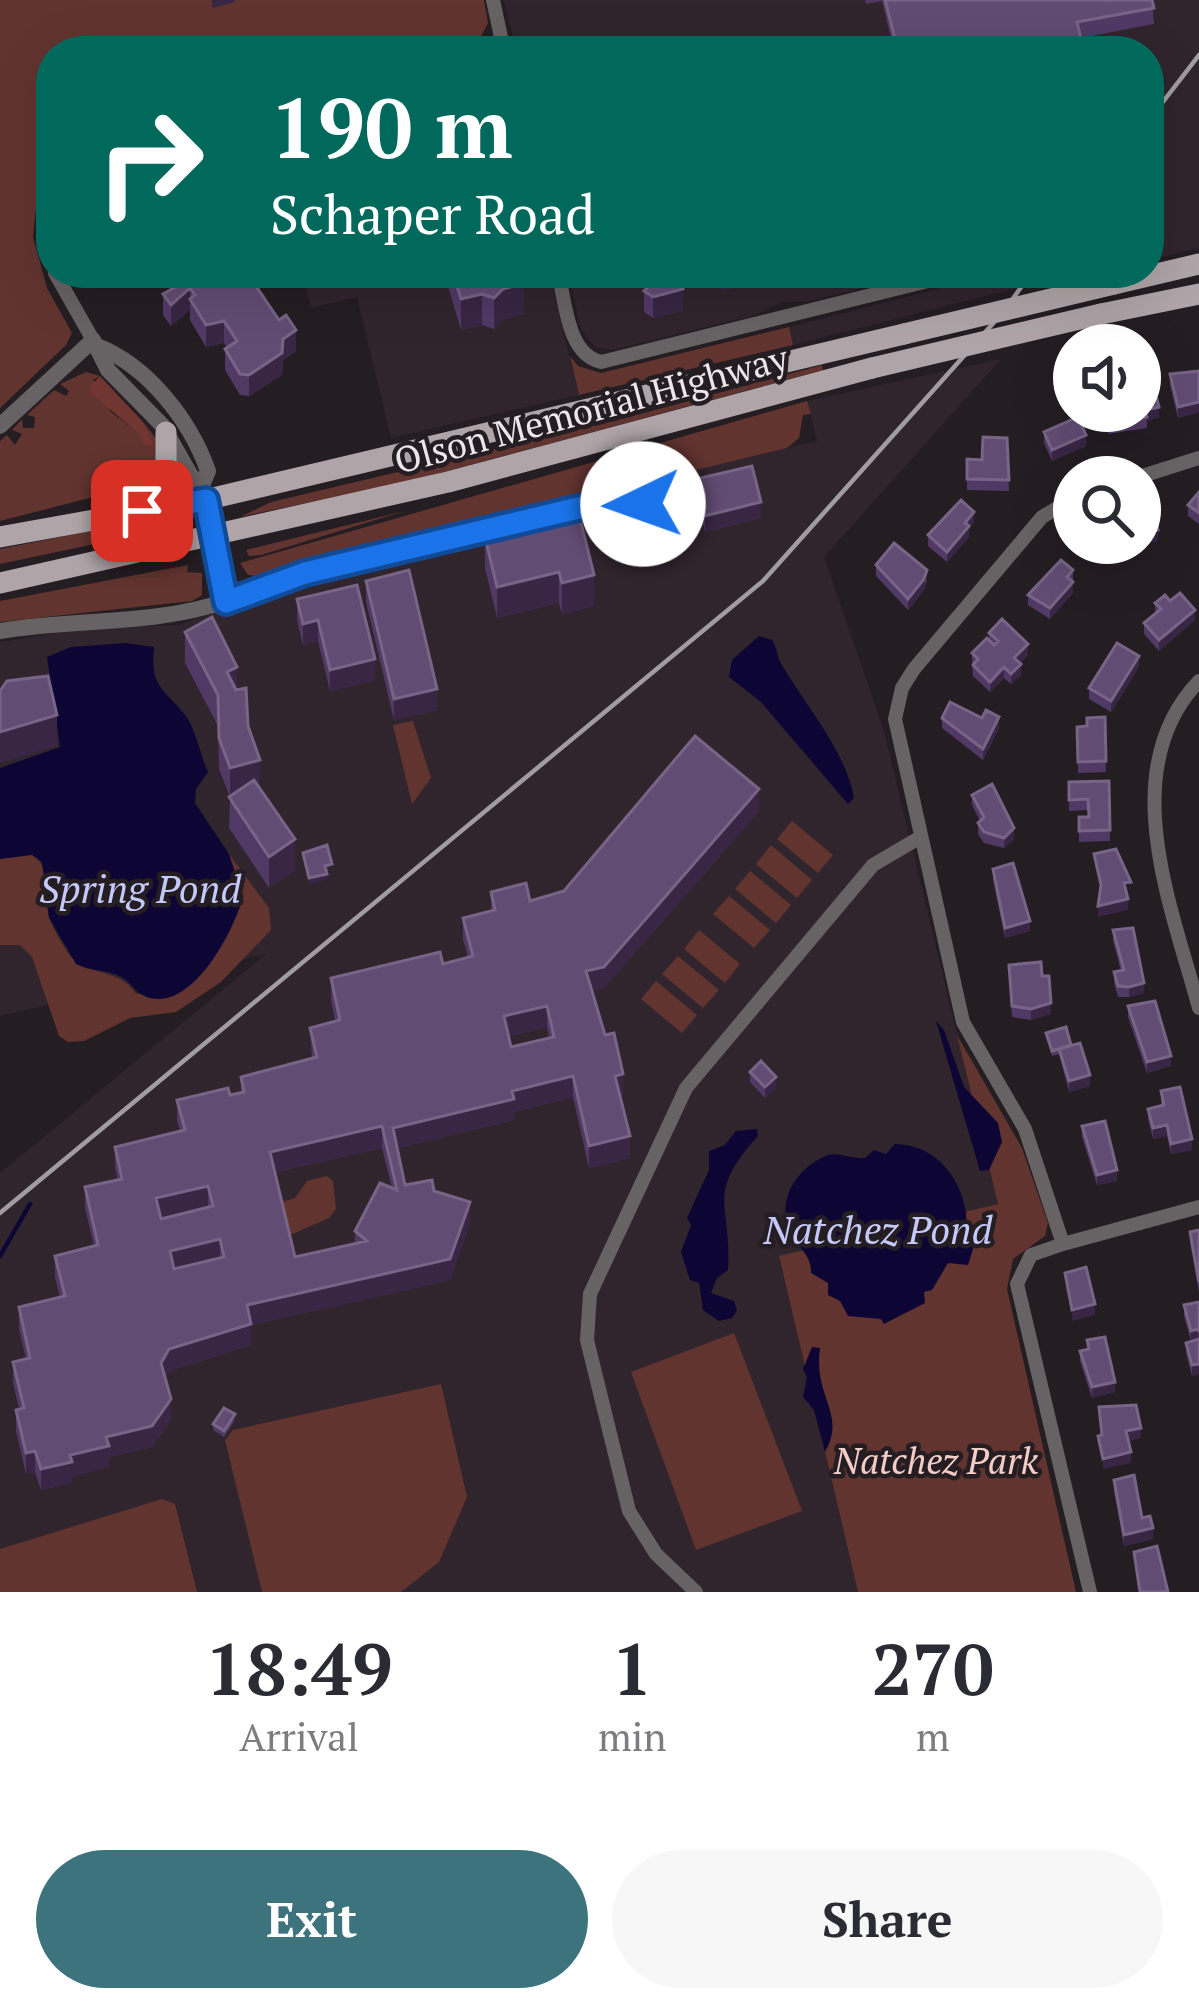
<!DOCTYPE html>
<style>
:root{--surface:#fff;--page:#f7f7f7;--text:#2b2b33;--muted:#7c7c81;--accent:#3c737c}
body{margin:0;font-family:"PT Serif",serif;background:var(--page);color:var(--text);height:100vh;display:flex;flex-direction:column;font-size:45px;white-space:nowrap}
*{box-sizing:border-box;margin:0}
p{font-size:39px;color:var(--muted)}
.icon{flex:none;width:66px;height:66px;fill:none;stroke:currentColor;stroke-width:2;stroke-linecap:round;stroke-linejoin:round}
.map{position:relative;height:1592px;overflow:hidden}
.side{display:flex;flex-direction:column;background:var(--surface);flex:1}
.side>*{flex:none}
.banner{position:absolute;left:36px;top:36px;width:1128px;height:252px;border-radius:48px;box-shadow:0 12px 48px #0002;background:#00695c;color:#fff;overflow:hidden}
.buttons{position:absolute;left:1053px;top:324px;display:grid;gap:24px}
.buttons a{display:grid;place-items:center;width:108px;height:108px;border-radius:50%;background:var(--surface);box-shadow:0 12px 48px #0002;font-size:60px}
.pin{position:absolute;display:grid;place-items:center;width:102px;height:102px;color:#fff;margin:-51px;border-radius:24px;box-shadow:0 6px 18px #0006}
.me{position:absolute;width:132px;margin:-66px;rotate:267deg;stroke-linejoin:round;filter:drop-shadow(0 0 9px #0008)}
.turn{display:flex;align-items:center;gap:42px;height:252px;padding:0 36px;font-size:54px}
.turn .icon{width:156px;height:156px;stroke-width:2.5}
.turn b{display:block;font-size:84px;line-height:102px}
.eta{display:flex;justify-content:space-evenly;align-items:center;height:204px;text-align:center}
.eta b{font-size:72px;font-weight:700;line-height:84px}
.cta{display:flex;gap:24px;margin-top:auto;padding:24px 36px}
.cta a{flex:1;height:138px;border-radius:72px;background:var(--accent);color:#fff;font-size:48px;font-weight:700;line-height:138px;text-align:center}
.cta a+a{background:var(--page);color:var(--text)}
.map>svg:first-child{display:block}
.built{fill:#30242d}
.green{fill:#623430}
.forest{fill:#713631}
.water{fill:#0d0634}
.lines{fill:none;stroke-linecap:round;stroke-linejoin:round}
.stream{stroke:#0d0634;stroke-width:4.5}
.minor{stroke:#676263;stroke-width:14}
.tertiary{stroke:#676263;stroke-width:16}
.primary{stroke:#afa5a8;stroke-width:21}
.rail{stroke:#a19ca0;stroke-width:4.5}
.primary-bridge{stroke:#afa5a8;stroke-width:21}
.wall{fill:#513965;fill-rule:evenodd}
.shaded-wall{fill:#382644}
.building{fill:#614c73;stroke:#776486;stroke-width:3;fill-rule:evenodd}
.route-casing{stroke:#114b97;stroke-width:30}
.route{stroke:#1a73e8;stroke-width:21}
.labels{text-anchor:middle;stroke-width:9;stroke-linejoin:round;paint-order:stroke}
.street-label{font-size:36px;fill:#ebe6ea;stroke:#241d22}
.park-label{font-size:36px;font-style:italic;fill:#f4cdc8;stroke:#241d22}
.water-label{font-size:39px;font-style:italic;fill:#c5c9fa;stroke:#241d22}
</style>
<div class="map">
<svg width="1199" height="1592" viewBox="0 0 1199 1592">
<rect width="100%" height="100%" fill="#241d22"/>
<path class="built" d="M504,0H1199V248L1149,260V51H516Z
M303,273H549L579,395L391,438L357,297L311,308Z
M568,273H922L810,301L783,302L756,315L612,350L595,347L581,330Z
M939,273H1076L793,345L789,327L942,288Z
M1001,359L824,557L884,731L998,1204L779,1257L858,1592H0V1173L266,954L0,1016V642L81,629L178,625L291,586L611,510L623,511L640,524L653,523L663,513L665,498L654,484L642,482L817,441L807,401Z"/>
<path class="green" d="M0,0H484L488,23L478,42L453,51H51V172L37,198L33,237L47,288L72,333L66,345L0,408Z
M789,327L793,345L579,395L570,356L578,366L601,373Z
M822,365L823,370L410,481L240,517L271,502L614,421Z
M86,372L100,376L93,380L111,412L141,435L143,445L153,447L144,423L158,441V469L153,468L136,486L0,521V441L7,435L15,445L22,434L12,430L22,419L23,428H34L35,417L27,415L54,390L66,396L69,391L60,384Z
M807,401L811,414L803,415L799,438L787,448L258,576L248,575L240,563Z
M405,511L261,555L249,556L246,550Z
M157,518L179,521L156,531L0,564V549Z
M188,565L187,572L202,573V595L192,601L0,622V601Z
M413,721L431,778L412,804L393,725Z
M792,821L833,855L818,873L777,839Z
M771,845L812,880L797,898L756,864Z
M32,854C55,873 42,891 49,916C52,927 60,940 66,950C83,978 117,966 136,993C183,1008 208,973 225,933C231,918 240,907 239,889C239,878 230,867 229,854L269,908L271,930L221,982L176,1012L130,1018L84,1041L68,1042L59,1036L32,957L20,945H0V859Z
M750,871L791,905L776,923L735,889Z
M729,896L770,930L754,948L713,914Z
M699,930L740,964L725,983L684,949Z
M678,956L719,990L703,1008L662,974Z
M656,981L697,1015L682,1033L641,999Z
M957,1035L1022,1148L1048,1223L1045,1236L1013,1259L1007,1289L1076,1592H858L779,1256L998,1204Z
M327,1176L333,1181L336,1209L329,1218L290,1235L282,1202L295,1198L307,1181Z
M734,1333L802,1511L696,1550L631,1372Z
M441,1384L467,1497L439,1562L401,1592H262L225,1440L233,1430Z
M162,1499L175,1504L197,1592H0V1549Z"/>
<path class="forest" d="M100,376L144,423L154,447L143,445L140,435L92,394L89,387Z"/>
<path class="water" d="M759,636L772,640C778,649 776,656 782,665C805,705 846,751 854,798L848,804L761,702L729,677L732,660Z
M126,643L154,647C150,688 163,687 186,716C196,730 200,755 208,772L196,789L195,803L229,854L243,896C235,929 198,999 159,999C138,999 135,985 121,977C107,969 91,972 76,964L49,918L42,862L32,855L0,859V768L60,747L47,657L71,647Z
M936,1021L944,1030L964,1087L998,1123L1002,1142L989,1170L980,1171Z
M757,1129L758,1136C704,1196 732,1202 728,1270L717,1278L711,1293L734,1301L737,1310L732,1318L719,1321L703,1310L699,1283L690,1280L681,1252L691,1225L687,1218L709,1170V1151L725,1145L736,1131Z
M895,1144C944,1145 970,1191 967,1236H977L979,1247L974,1246L968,1265L948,1263L932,1290L924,1292L925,1303L884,1324L881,1319L848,1316L840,1301L828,1295V1283L811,1273C812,1255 797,1247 790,1231C775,1199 799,1166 828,1155C836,1152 854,1159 865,1158L874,1150L886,1154Z
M812,1347L820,1348C813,1398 847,1413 825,1452L814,1410L803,1397L807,1378L803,1369Z"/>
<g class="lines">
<path class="stream" d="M0,1256L30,1204"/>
<path class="minor" d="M493,0L504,51
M51,198L45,223L51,261
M55,273L93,340
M558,273C566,303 567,354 601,362L940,278
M1139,477L1199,458
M1074,498L1042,517L914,669L902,688L895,719L963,1022L1025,1129L1063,1244L1031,1255L1017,1284L1090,1592
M226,601L305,573L612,500L643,504
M1199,681C1114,769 1172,908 1199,1008
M1063,1244L1199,1207
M696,1592L656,1554L629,1511L587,1340L590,1294L686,1088L873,865L919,838"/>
<path class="tertiary" d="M0,426L93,340L108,370L162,425L191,476L202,485
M0,631C76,618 152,626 226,601L202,485L208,471C190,420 148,366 97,346"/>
<path class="primary" d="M1114,284L1199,264
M1101,314L1199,294
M119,506L145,496L166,475V432
M0,537L205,500L904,334
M0,583L448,482L872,368"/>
<path class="rail" d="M1149,120L1199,55
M0,1213L763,581L1005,310L1031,273"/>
<path class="primary-bridge" d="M904,334L1114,284
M872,368L1101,314"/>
</g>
<path class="wall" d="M865,0H1152L1154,24L1081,38L1084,51H894L882,1L866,4Z
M155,273H247L296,351L283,360L282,375L249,396L240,395L225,370V349L227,348L224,343L206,347L190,320V310L171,326L163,315V294L172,289Z
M444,273H522L524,314L503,320L494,329L482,325L461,330Z
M646,273H680L683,310L653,318L644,312V291L649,286Z
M1199,371V412L1178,418L1170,385V374Z
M1103,411H1140L1159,417L1147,421V428L1108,434Z
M1044,432L1086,446L1052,461L1044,443Z
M1007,438L1009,491L967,490V459L982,460Z
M696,479L761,518L705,532L696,495Z
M1199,492V524L1188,516V505Z
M579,514L594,606L562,614L559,603L497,618L485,568V537Z
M974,522L969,529V537L947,562L928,546V535Z
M876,565L927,580L924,590L908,610L876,576Z
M1073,570V593L1050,619L1028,605V595Z
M366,581L437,710L394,720L366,602Z
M297,599L375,680L330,691L318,641L303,645L297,620Z
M1155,603L1195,620L1159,651L1144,634V623L1155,614Z
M185,632L237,690L248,726L260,787L295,870L269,888L229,828L230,797L219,769L218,726L185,663Z
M989,633L1028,655L1020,663L1021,675L1011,684L1004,678L990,692L973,676L972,664V653L989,640Z
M1139,667L1111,712L1089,699V688Z
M1105,717L1106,772L1078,773L1077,727L1087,726Z
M942,718L999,728L983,760L942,728Z
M1109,781L1110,841L1079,842V817H1088V810L1069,811V782Z
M972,795L1014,839L1004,848L984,843L978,834V823L980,821L972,805Z
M759,811L604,988L592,991L623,1095L620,1096L630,1158L589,1168L573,1097L514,1112V1120L397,1148L405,1185L434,1191L470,1223L450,1280L251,1325V1345L169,1371L165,1377L171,1420L152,1447L109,1457V1467L72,1476V1483L41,1490L35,1472L26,1474L16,1431V1410L19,1409L13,1383V1362L26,1359L19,1329V1307L60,1297L55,1277V1256L94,1246L85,1208V1187L118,1180L115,1169V1147L180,1131L177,1121V1100L241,1093V1077L312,1058L310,1028L335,1021L331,1000V978L443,964L468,957L463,939V918L491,911V892L530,901L564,891ZM547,1027L549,1038L511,1047L509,1036ZM382,1148L392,1188L355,1231V1244L295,1257L275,1172Z
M993,869L1030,931L1005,938L993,880Z
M1113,930L1144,993L1129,997H1118L1114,983V972L1121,971L1113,941Z
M1009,976H1042L1051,1014L1031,1020L1012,1017Z
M1128,1006L1171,1066L1147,1073L1128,1017Z
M1046,1033L1071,1045L1090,1086L1069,1092L1059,1054L1052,1056Z
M750,1072L776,1088L765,1098L750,1082Z
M1161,1091L1192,1150L1171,1154L1167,1136L1153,1139L1148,1119V1109L1161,1106Z
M1082,1126L1117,1181L1097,1185L1082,1137Z
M1199,1230V1293L1190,1242V1232Z
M1199,1302V1374L1192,1376L1186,1353V1343L1191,1341L1184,1316V1305Z
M1087,1340L1115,1392L1092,1398L1080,1361V1351L1087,1349Z
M235,1420L224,1437L213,1430V1424Z
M1114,1480L1142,1518L1153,1539L1124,1546L1114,1491Z"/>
<path class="shaded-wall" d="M212,0H235V2L212,8Z
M721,273H754V283L721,291Z
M524,283V314L503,320L494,329V298L503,289Z
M190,288V310L171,326V305Z
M683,289V310L653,318V297Z
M482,294V325L461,330V299Z
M224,321V343L206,347V325Z
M296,330V351L283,360L282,375L249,396V375L283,339Z
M1199,402V412L1178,418V407Z
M1159,407V417L1147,421L1145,410Z
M1086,435V446L1052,461V450Z
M761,502V518L705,532V516Z
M974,512V522L969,529V537L947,562V552L965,523Z
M1158,530V541L1103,555V544L1140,543V535Z
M927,570L924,590L908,610V599Z
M559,572V603L497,618V587Z
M594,575V606L562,614V583Z
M1073,582V593L1050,619V608Z
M1195,610V620L1159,651V640Z
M318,620V641L303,645V624Z
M1028,644V655L1014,669V658Z
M1139,656V667L1111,712V701Z
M375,659V680L330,691V670Z
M1021,664V675L1011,684V674Z
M237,667V698L227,672Z
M1004,667V678L990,692V682Z
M437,689V710L394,720V699Z
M57,715V746L0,763V732Z
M999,717V728L983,760V749Z
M260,760V792L230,799V768Z
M759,789V811L604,988L586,992V971Z
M1014,828V839L1004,848V838Z
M295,839V870L269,888V857Z
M327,874V880L309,884V878Z
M1128,899V910L1098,917V906Z
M1030,921V931L1005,938V928Z
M1144,983V993L1129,997V987Z
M1051,1003V1014L1031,1020V1009Z
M547,1006V1027L504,1037V1016Z
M1171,1056V1066L1147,1073V1062Z
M623,1074V1095L615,1097V1076Z
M1090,1075V1086L1069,1092V1081Z
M573,1076V1097L514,1112V1120L393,1149V1128L512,1091Z
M776,1077V1088L765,1098V1087Z
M1167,1125V1136L1153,1139V1128Z
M382,1126V1148L270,1173V1152Z
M630,1136V1158L589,1168V1146Z
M1192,1139V1150L1171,1154V1144Z
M1117,1170V1181L1097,1185V1175Z
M208,1186V1207L156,1219V1198Z
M470,1202V1223L450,1280L251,1325V1345L169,1371L161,1384V1363L169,1349L247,1305Z
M220,1239V1260L170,1272V1251Z
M1095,1304V1315L1072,1321V1310Z
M1198,1329V1340L1191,1342V1331Z
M1199,1364V1374L1192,1376V1365Z
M1115,1382V1392L1092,1398V1387Z
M171,1399V1420L152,1447L109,1457V1467L72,1476V1483L41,1490V1469L106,1437Z
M1141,1428V1438L1126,1442V1431Z
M35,1451V1472L26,1474V1453Z
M1131,1452V1463L1103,1469V1459Z
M1153,1528V1539L1124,1546V1535Z"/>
<path class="building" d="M885,0H1152L1154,8L1077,22L1084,51H898Z
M177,273H247L279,320L286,315L296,330L283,339L282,353L249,375L240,374L225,349L237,341L224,321L206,325L190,299L195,295L190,288L171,305L163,294L186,281Z
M453,273H522L524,283L503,289L494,298L482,294L461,299Z
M651,273H680L683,289L653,297L644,291L653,282Z
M1199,371V402L1178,407L1170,374Z
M1154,388L1159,407L1145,410L1147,417L1108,424L1105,411H1140V389L1141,392Z
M1078,417L1086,435L1052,450L1044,432Z
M983,437L1007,438L1009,480L967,479V459L982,460Z
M752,466L761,502L705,516L696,479Z
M1199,492V513L1188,505Z
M961,500L974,512L965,523L969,526L947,552L928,535Z
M1152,506L1158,530L1140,535V510Z
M579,514L594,575L562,583L559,572L497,587L485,537Z
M894,543L927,570L924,579L908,599L876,565Z
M1061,560L1073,570L1067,577L1073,582L1050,608L1028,595Z
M409,570L437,689L394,699L366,581Z
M357,585L375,659L330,670L318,620L303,624L297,599Z
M1180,593L1195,610L1159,640L1144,623L1161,609L1155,603L1165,595L1170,601Z
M212,617L237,667L227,672L236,690L246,688L248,726L260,760L230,768L219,738L218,695L185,632Z
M1002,619L1028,644L1014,658L1021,664L1011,674L1004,667L990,682L973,665L978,659L972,653L987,638L994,645L998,641L989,633Z
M1117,643L1139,656L1111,701L1089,688Z
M48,676L57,715L0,732V691L7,681Z
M950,702L982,718L986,710L999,717L983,749L942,718Z
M1105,717L1106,761L1078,762L1077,727L1087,726V718Z
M695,736L759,789L604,967L586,971L605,1035L614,1033L623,1074L615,1076L630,1136L589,1146L573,1076L512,1091L514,1099L393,1128L405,1185L432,1180L434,1191L470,1202L450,1259L247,1305L251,1324L169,1349L161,1363L171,1399L152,1426L106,1437L109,1446L70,1455L72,1462L41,1469L35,1451L26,1453L16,1410L24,1408L13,1362L30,1358L19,1307L65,1296L55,1256L98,1245L85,1187L122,1179L115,1147L185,1130L177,1100L228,1088L230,1095L244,1092L241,1077L317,1057L310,1028L340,1020L331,978L440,952L443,964L473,956L463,918L495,910L491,892L526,883L530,901L564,891ZM547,1006L554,1037L511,1047L504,1016ZM382,1126L397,1190L380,1183L355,1231L367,1241L295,1257L270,1152ZM208,1186L213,1206L161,1219L156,1198ZM220,1239L224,1257L174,1269L170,1251Z
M254,780L295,839L269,857L229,797Z
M1109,781L1110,830L1079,831V817H1089L1088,799L1069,800V782Z
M992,784L1014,828L1004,838L984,832L978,823L984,817L972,795Z
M327,845L332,864L325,866L327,874L309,878L303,853Z
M1116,849L1131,882L1124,883L1128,899L1098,906L1101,885L1094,854Z
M1013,863L1030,921L1005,928L993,869Z
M1133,928L1144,983L1129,987L1118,986L1114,972L1124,970L1113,930Z
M1041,962L1042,976H1049L1051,1003L1031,1009L1012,1006L1009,965Z
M1155,1001L1171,1056L1147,1062L1128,1006Z
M1066,1027L1071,1045L1052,1051L1046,1033Z
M1080,1043L1090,1075L1069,1081L1059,1049Z
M761,1061L776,1077L765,1087L750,1072Z
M1180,1087L1192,1139L1171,1144L1167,1125L1153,1128L1148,1109L1164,1105L1161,1091Z
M1105,1121L1117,1170L1097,1175L1082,1126Z
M1199,1230V1282L1190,1232Z
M1086,1267L1095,1304L1072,1310L1065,1273Z
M1199,1302V1332L1198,1329L1191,1331L1184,1305Z
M1105,1337L1115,1382L1092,1387L1080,1351L1089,1349L1087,1340Z
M1199,1339V1364L1192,1365L1186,1343Z
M1136,1405L1141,1428L1126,1431L1131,1452L1103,1459L1098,1436L1102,1435L1099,1407Z
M224,1408L235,1414L224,1431L213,1424Z
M1134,1475L1142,1518L1150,1516L1153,1528L1124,1535L1114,1480Z
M1157,1546L1168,1592H1140L1134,1552Z"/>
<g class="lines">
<g class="route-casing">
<path id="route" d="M142,511L206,500L226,602L305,573L612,500L643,504"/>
</g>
<use href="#route" class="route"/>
</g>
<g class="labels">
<g class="street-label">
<text transform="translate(591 409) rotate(-15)" y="13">Olson Memorial Highway</text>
</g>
<g class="park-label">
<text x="936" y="1474">Natchez Park</text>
</g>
<g class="water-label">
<text x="140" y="903">Spring Pond</text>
<text x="878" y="1244">Natchez Pond</text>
</g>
</g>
</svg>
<div class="buttons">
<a><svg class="icon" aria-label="sound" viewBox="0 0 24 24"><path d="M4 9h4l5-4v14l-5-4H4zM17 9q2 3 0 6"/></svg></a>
<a><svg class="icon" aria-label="search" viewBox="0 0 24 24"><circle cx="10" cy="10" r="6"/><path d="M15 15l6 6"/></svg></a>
</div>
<div class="pin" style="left:142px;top:511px;background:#d93025"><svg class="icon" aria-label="arrive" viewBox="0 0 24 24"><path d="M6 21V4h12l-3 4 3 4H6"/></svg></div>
<svg class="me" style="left:643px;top:504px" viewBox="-20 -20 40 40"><circle r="19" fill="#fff"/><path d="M0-13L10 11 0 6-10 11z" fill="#1a73e8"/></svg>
<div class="banner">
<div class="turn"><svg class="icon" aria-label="right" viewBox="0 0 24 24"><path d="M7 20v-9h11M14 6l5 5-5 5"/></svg><div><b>190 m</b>Schaper Road</div></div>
</div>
</div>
<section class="side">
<div class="eta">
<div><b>18:49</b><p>Arrival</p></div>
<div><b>1</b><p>min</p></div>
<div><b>270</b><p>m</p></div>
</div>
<div class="cta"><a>Exit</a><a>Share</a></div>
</section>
